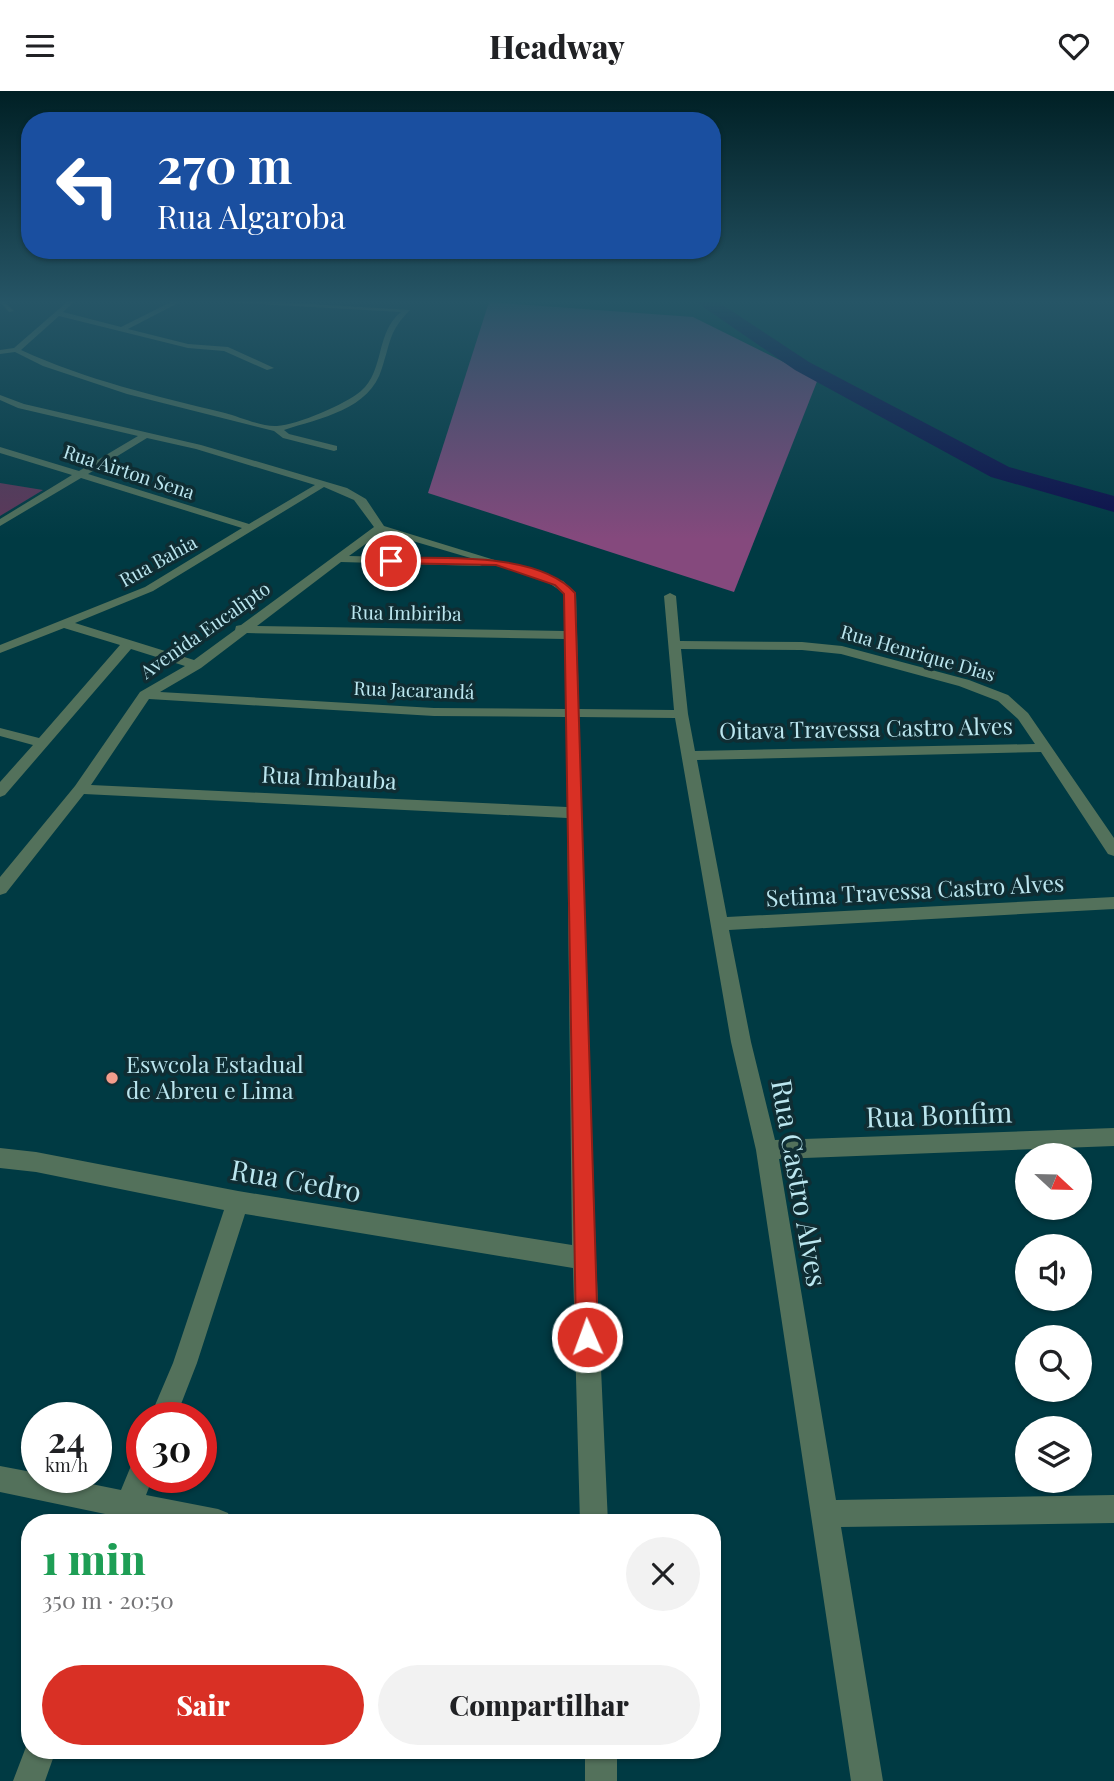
<!DOCTYPE html>
<html lang="pt">
<meta charset="utf-8">
<style>
:root{--surface:#fff;--page:#f2f2f2;--text:#202124;--muted:#757577;--accent:#d93025}
body{margin:0;font-family:"Playfair Display",serif;background:var(--page);color:var(--text);height:100vh;display:flex;flex-direction:column;font-size:26px;white-space:nowrap}
*{box-sizing:border-box;margin:0}
p{font-size:23px;color:var(--muted)}
.icon{flex:none;width:38px;height:38px;fill:none;stroke:currentColor;stroke-width:2;stroke-linecap:round;stroke-linejoin:round}
.map{position:relative;flex:1;overflow:hidden}
.details{position:absolute;left:21px;top:1423px;width:700px;height:245px;display:flex;flex-direction:column;background:var(--surface);border-radius:28px;box-shadow:0 2px 5px #0004}
.details>*{flex:none}
.guide{position:absolute;left:21px;top:21px;width:700px;height:147px;border-radius:28px;box-shadow:0 2px 5px #0004;background:#1a4fa0;color:#fff;overflow:hidden}
.needle{width:46px;rotate:112deg}
.controls{position:absolute;left:1015px;top:1052px;display:grid;gap:14px}
.controls a{display:grid;place-items:center;width:77px;height:77px;border-radius:50%;background:var(--surface);box-shadow:0 2px 5px #0004;font-size:35px}
.speed{position:absolute;left:21px;top:1311px;display:flex;gap:14px;font-size:35px;font-weight:700;text-align:center}
.speed>*{display:grid;place-content:center;width:91px;height:91px;border-radius:50%;background:var(--surface);box-shadow:0 2px 5px #0004;line-height:1}
.speed small{font-size:18px;font-weight:400}
.speed .limit{border:10px solid #d22;background:#fff;color:#111}
.pin{position:absolute;display:grid;place-items:center;width:60px;height:60px;color:#fff;margin:-30px;border:4px solid #fff;border-radius:50%;box-shadow:0 2px 7px #0007}
.me{position:absolute;width:77px;margin:-38px;rotate:358deg;stroke-linejoin:round;filter:drop-shadow(0 0 5px #0008)}
.turn{display:flex;align-items:center;gap:24px;height:147px;padding:0 21px;font-size:32px}
.turn .icon{width:91px;height:91px;stroke-width:2.5}
.turn b{display:block;font-size:49px;line-height:60px}
.round{display:grid;place-items:center;flex:none;width:74px;height:74px;border-radius:37px;background:var(--page)}
.overview{display:flex;align-items:center;justify-content:space-between;height:119px;padding:0 21px}
h1{font-size:42px;font-weight:800;line-height:52px;color:#1e9e55}
.primary-button{display:flex;gap:14px;margin-top:auto;padding:14px 21px}
.primary-button a{flex:1;height:80px;border-radius:42px;background:var(--accent);color:#fff;font-size:28px;font-weight:800;line-height:80px;text-align:center}
.primary-button a+a{background:var(--page);color:var(--text)}
header{display:flex;justify-content:space-between;align-items:center;height:91px;padding:0 21px;background:var(--surface);font-size:32px;font-weight:800}
.map>svg:first-child{display:block}
.green{fill:#5f3659}
.forest{fill:#85497d}
.lines{fill:none;stroke-linecap:round;stroke-linejoin:round}
.river{fill:#0d0e4b;fill-rule:evenodd}
.minor{fill:#53715b;fill-rule:evenodd}
.route{fill:#d93025;stroke:#8d1f18;stroke-width:2}
.poi-dot{fill:#f49d8c;stroke:#0f2d33;stroke-width:2.5}
.labels{text-anchor:middle;stroke-width:7;stroke-linejoin:round;paint-order:stroke}
.far-street-label{font-size:19px;fill:#bbe6ef;stroke:#0f2d33}
.street-label{font-size:23px;fill:#bbe6ef;stroke:#0f2d33}
.poi-label{font-size:23px;fill:#bbe6ef;stroke:#0f2d33;text-anchor:start}
.near-street-label{font-size:28px;fill:#bbe6ef;stroke:#0f2d33}
</style>
<header><svg class="icon" aria-label="menu" viewBox="0 0 24 24"><path d="M4 6h16M4 12h16M4 18h16"/></svg>Headway<svg class="icon" aria-label="heart" viewBox="0 0 24 24"><path d="M12 20l-8-8c-3-5 5-10 8-4 3-6 11-1 8 4z"/></svg></header>
<div class="map">
<svg width="1114" height="1690" viewBox="0 0 1114 1690">
<rect width="100%" height="100%" fill="#003a43"/>
<path class="green" d="M0,392L43,399L0,425Z"/>
<path class="forest" d="M489,211L693,226L818,288L734,501L428,402Z"/>
<g class="lines">
<path class="river" d="M696,211H718L809,271L1009,376L1114,405V421L991,386L795,279Z"/>
<path class="minor" d="M0,211H5L14,220L9,221Z
M67,211H74L63,221L121,236L171,211H180L128,238L188,253L228,256L274,277L267,279L224,260L188,257L59,225L21,259C86,289 156,305 225,322C240,326 262,336 277,335C297,334 346,313 361,300C385,279 375,242 401,221L224,211H277L410,219C389,240 391,250 382,277C370,319 320,327 284,339L289,343L337,355V359L334,360L283,347L274,340L127,303L43,275L15,261L0,263V259L14,257Z
M0,304L24,313L201,354L347,397L366,408L384,435L563,490L576,502L579,618L674,619L664,505L670,502L676,505L680,550L802,551L842,555L969,589L1008,604L1028,622L1114,747V765L1108,763L1041,661L697,669L727,826L1114,806V818L729,839L751,951L775,1049L1114,1037V1055L779,1068L836,1409L1114,1404V1432L841,1436L883,1690H851L756,1059L731,951L675,627L579,626L596,1167L608,1432H580L573,1177L245,1123L197,1272L176,1326H150L173,1272L224,1119L36,1081L0,1077V1057L36,1061L238,1100L572,1154L567,727L84,703L6,802L0,804V786L75,695L140,601L185,575L131,558L5,704L0,706V691L33,654L0,645V637L39,647L120,554L64,537L0,562V554L145,496L242,437L81,387L0,435V428L72,384L0,362V356L79,380L138,345L18,317L0,309ZM147,347L196,358L315,394L249,433L88,383ZM324,396L354,409L374,436L241,534L236,535L235,539L194,569L75,532L153,500ZM382,441L474,468L349,465ZM341,471L480,475L486,472C512,480 544,484 564,503L565,540L257,535ZM247,542L565,548L566,618L434,617L160,601L201,577ZM681,558L802,559L841,563L959,595L998,610L1018,628L1035,653L695,660L688,623ZM149,608L434,625L566,626L567,716L91,694Z
M142,1366V1386H153L146,1404L218,1418L228,1422L232,1432H148L136,1429L135,1432H107L110,1424L0,1401V1375L37,1382V1386H57L121,1399L133,1370Z
M29,1648L30,1659H56L45,1690H13Z
M585,1659H617V1690H585Z"/>
</g>
<linearGradient id="sky" x2="0" y2="1"><stop stop-color="#002025"/><stop offset="0.47" stop-color="#265566"/><stop offset="1" stop-color="#265566" stop-opacity="0"/></linearGradient>
<rect width="1114" height="448" fill="url(#sky)"/>
<path class="route" d="M391,467C442,467 539,461 575,502L598,1246L595,1254L587,1257L579,1254L576,1246L564,503L555,494L496,474L388,472V468Z"/>
<circle class="poi-dot" cx="112" cy="987" r="7"/>
<g class="labels">
<g class="far-street-label">
<text transform="translate(129 381) rotate(18)" y="7">Rua Airton Sena</text>
<text transform="translate(158 470) rotate(-29)" y="7">Rua Bahia</text>
<text transform="translate(406 522) rotate(1)" y="7">Rua Imbiriba</text>
<text transform="translate(205 539) rotate(-35)" y="7">Avenida Eucalipto</text>
<text transform="translate(918 562) rotate(16)" y="7">Rua Henrique Dias</text>
<text transform="translate(414 599) rotate(2)" y="7">Rua Jacarandá</text>
</g>
<g class="street-label">
<text transform="translate(866 638) rotate(-1)" y="8">Oitava Travessa Castro Alves</text>
<text transform="translate(329 687) rotate(3)" y="8">Rua Imbauba</text>
<text transform="translate(915 800) rotate(-3)" y="8">Setima Travessa Castro Alves</text>
</g>
<g class="poi-label">
<text x="126" y="982">Eswcola Estadual<tspan x="126" dy="26">de Abreu e Lima</tspan></text>
</g>
<g class="near-street-label">
<text transform="translate(939 1024) rotate(-2)" y="10">Rua Bonfim</text>
<text transform="translate(296 1090) rotate(10)" y="10">Rua Cedro</text>
<text transform="translate(799 1092) rotate(80)" y="10">Rua Castro Alves</text>
</g>
</g>
</svg>
<div class="controls">
<a><svg class="needle" viewBox="-14 -14 28 28"><path d="M0-13l5 13h-10z" fill="#e53935"/><path d="M0 13l5-13h-10z" fill="#757577"/></svg></a>
<a><svg class="icon" aria-label="sound" viewBox="0 0 24 24"><path d="M4 9h4l5-4v14l-5-4H4zM17 9q2 3 0 6"/></svg></a>
<a><svg class="icon" aria-label="search" viewBox="0 0 24 24"><circle cx="10" cy="10" r="6"/><path d="M15 15l6 6"/></svg></a>
<a><svg class="icon" aria-label="layers" viewBox="0 0 24 24"><path d="M12 4l9 5-9 5-9-5zM3 14l9 5 9-5"/></svg></a>
</div>
<div class="speed"><div>24<small>km/h</small></div><div class="limit">30</div></div>
<div class="pin" style="left:391px;top:470px;background:#d93025"><svg class="icon" aria-label="arrive" viewBox="0 0 24 24"><path d="M6 21V4h12l-3 4 3 4H6"/></svg></div>
<svg class="me" style="left:587px;top:1246px" viewBox="-20 -20 40 40"><circle r="17" fill="#d93025" stroke="#fff" stroke-width="3"/><path d="M0-11L8 9 0 5-8 9z" fill="#fff"/></svg>
<div class="guide">
<div class="turn"><svg class="icon" aria-label="left" viewBox="0 0 24 24"><path d="M17 20v-9H6M10 6l-5 5 5 5"/></svg><div><b>270 m</b>Rua Algaroba</div></div>
</div>
<section class="details">
<div class="overview"><div><h1>1 min</h1><p>350 m · 20:50</p></div><a class="round"><svg class="icon" aria-label="close" viewBox="0 0 24 24"><path d="M6 6l12 12M18 6L6 18"/></svg></a></div>
<div class="primary-button"><a>Sair</a><a>Compartilhar</a></div>
</section>
</div>
